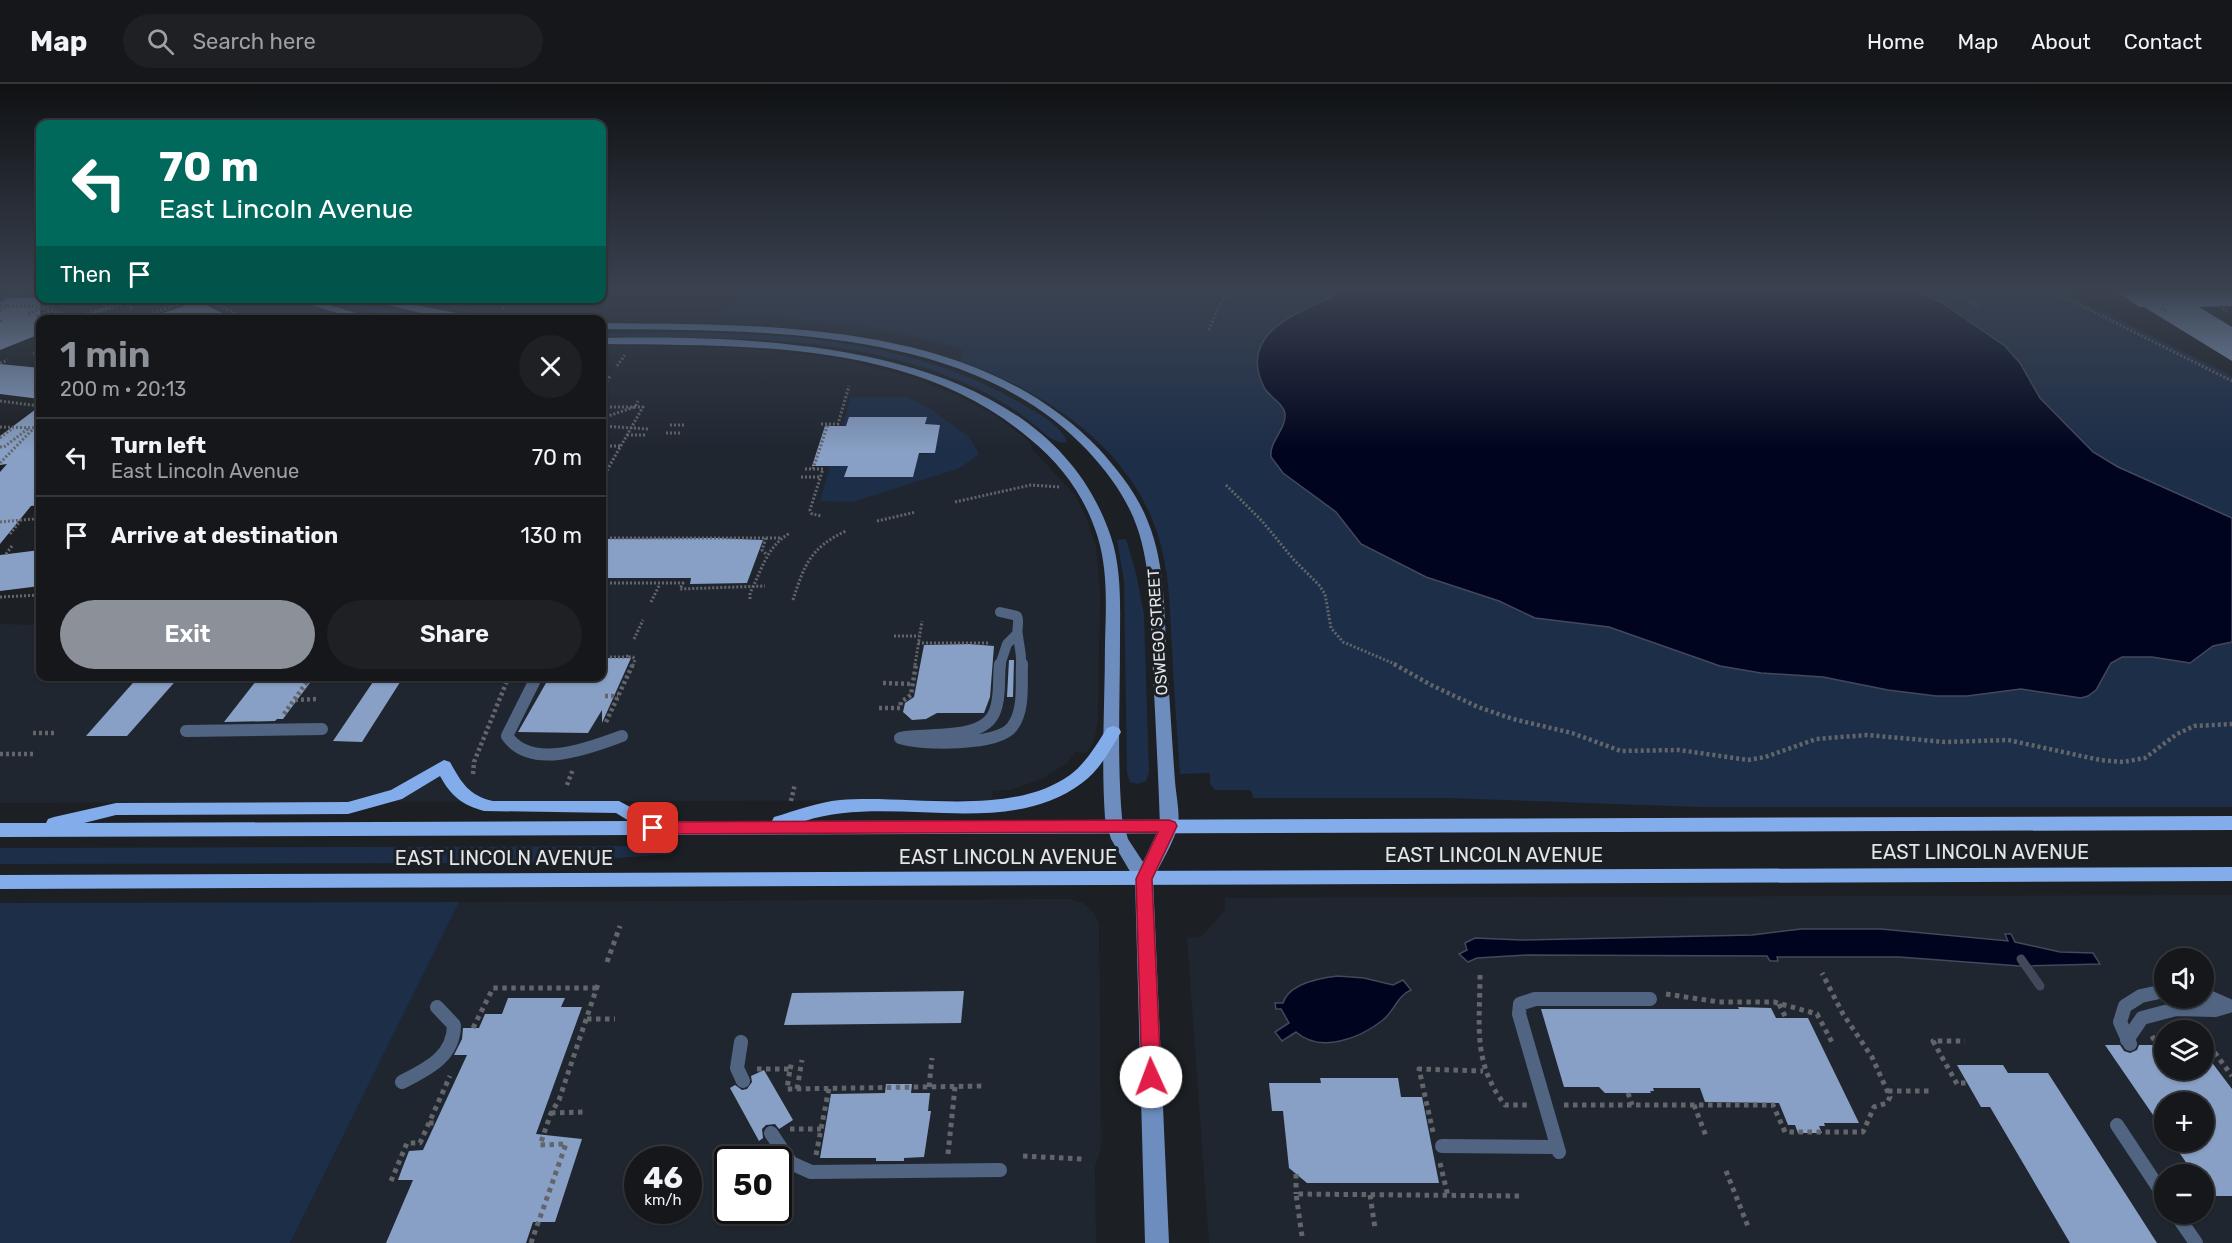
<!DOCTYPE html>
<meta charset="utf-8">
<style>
:root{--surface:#15171a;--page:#1e2023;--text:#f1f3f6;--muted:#9d9fa2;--line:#343639;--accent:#8c9099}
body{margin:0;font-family:Rubik,sans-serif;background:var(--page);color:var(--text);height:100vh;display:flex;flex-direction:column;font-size:22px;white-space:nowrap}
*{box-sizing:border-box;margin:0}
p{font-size:20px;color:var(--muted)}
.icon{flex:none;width:33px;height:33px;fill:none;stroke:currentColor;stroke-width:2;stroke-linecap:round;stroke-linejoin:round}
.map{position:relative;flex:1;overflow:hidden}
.drawer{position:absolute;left:36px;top:231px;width:570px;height:366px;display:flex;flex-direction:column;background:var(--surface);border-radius:12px;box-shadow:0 2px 4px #0004,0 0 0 2px var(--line)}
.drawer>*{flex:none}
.top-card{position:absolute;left:36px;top:36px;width:570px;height:183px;border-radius:12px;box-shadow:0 2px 4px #0004,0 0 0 2px var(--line);background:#00695c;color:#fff;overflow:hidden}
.fabs{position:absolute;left:2154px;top:864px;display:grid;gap:12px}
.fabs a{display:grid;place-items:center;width:60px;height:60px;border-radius:50%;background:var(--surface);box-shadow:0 2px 4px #0004,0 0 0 2px var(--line);font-size:30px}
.speed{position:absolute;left:624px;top:1062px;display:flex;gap:12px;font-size:30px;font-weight:700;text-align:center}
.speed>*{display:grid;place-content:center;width:78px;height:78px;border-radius:50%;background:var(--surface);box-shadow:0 2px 4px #0004,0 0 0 2px var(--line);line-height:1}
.speed small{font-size:15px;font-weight:400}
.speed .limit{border:3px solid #111;border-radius:9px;background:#fff;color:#111}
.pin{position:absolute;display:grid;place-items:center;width:51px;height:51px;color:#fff;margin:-26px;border-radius:12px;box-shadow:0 3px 9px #0006}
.me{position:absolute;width:66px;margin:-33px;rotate:358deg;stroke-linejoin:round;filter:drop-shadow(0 0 4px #0008)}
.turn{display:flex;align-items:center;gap:21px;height:126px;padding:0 24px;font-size:27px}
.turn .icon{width:78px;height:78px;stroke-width:2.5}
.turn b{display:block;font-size:42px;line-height:51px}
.then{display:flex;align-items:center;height:57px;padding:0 24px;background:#0003;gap:12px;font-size:22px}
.round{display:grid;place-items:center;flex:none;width:63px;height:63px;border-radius:32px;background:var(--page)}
.overview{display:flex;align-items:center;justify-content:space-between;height:102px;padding:0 24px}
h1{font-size:36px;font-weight:600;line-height:45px;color:var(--accent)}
.button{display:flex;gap:12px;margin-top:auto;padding:12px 24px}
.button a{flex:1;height:69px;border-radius:36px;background:var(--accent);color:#fff;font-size:24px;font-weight:600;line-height:69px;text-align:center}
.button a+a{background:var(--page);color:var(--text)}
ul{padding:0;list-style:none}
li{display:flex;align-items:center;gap:18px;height:78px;padding:0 24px;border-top:2px solid var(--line)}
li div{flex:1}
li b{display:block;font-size:22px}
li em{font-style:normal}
header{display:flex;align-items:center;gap:36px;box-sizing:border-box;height:84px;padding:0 30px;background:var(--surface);border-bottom:2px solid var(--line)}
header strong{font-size:28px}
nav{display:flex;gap:33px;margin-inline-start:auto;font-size:21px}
.search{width:420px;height:54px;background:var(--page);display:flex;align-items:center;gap:15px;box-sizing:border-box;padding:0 21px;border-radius:33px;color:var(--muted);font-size:22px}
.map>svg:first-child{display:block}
.built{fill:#202630;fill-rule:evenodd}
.green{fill:#1d2e48}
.water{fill:#00041e;stroke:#44485b;stroke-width:1.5}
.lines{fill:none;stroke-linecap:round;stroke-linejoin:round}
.stream{stroke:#44485b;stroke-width:9}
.building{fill:#88a0c5}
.path-far2{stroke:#626569;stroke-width:3;stroke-dasharray:2 2;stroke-linecap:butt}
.path-far1{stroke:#626569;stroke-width:4.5;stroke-dasharray:3 3;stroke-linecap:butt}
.path{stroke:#626569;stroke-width:5;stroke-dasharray:4.5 4.5;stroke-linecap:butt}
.service-far2{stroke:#516583;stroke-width:10}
.service-far1{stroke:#516583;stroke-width:12}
.service{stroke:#516583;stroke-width:14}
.secondary{fill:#6d8dbe;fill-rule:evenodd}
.primary{fill:#83aceb;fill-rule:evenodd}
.route{fill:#e11d48;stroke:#92132f;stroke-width:1.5}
.labels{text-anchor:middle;stroke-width:6;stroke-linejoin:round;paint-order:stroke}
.street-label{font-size:16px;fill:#e3e5e8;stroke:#1c1f23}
.near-street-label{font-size:20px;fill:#e3e5e8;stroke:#1c1f23}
</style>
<header>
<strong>Map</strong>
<div class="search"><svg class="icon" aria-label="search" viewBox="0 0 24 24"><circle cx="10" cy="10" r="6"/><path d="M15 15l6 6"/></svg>Search here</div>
<nav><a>Home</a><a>Map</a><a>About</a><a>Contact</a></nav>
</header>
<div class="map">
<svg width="2232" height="1159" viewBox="0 0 2232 1159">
<rect width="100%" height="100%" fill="#1c1f23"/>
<path class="built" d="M602,205H944L964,266L960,277L892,258L816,245L760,241L561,235L556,233L507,229L489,231L383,215L602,214Z
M602,261L746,264L843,275L908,292L952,309L996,332L1029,357L1033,366L1076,412L1086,433L1096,463L1100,507L1098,636L1094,657L1086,669L1075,668L1067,679L1044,694L1010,706H993L991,716L0,719V540L40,541V592H602Z
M2232,811V1159H1209L1187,854L1201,853L1225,826V814ZM2164,874H2204V914H2164ZM2164,946H2204V986H2164ZM2164,1018H2204V1058H2164ZM2164,1090H2204V1130H2164Z
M1069,815L1083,819L1088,823L1096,832L1099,841L1101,1064L1095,1082L1096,1159H290L459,818ZM638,1076H688V1126H638ZM728,1076H778V1126H728Z"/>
<path class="green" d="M745,205H2058L2232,292V723H1700L1447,714H1253L1251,706H1215L1210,700V689L1180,690C1177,649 1174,608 1172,566C1170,532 1170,496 1161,462C1137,367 1047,308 960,277L963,266C884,241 803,234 720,232Z
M311,215H342L430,233L425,235L388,233Z
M667,248C790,249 914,256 1022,320C1038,329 1061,341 1067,358C1054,361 1042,347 1032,339C1005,316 969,300 936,288C828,249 713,255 602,252V250Z
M851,313H907L929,324L969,353L979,370L960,384L852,418L820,417L830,382C865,383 900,372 935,369L938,349L923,348L927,334L842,342Z
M1126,455L1136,489L1144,530L1149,689L1146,697L1138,700L1130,698L1127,689L1124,497L1117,456Z
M674,762L671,770L551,779L0,780V764Z
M459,818L290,1159H0V819Z"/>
<path class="water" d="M1363,205H1911L1941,218L2005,262L2020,279L2040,314L2093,368L2118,383L2232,434V558L2213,562L2190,579L2152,573H2122L2111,579L2096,606L2088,612L2081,614L2021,605L1967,612H1936L1888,606L1823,593L1761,589L1720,582L1609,543L1535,534L1499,517L1426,493L1361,460L1336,428L1283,389L1271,373C1269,357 1286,346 1285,330C1284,320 1270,313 1265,305C1236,251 1294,230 1332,213L1328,209Z
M1801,845H1881L2008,857L2005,850H2011L2015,858L2060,868L2093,869L2100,880L2020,882L1899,873H1777L1778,877H1770L1767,872L1528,871L1477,874L1468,878L1459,870L1467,866L1465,859L1475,854L1521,856L1752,851Z
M1338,892L1364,894L1393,901L1403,896L1411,906C1397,912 1395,926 1383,936C1360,954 1321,970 1296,948L1282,957L1275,948L1289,939L1281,925H1276L1275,919H1283C1289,900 1320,894 1338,892Z"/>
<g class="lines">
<path class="stream" d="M2021,875L2040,902"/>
</g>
<path class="building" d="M2113,205H2232V222L2199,223L2232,243V277L2144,223H2139Z
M9,214H40V250L0,266V219Z
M198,217L236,236H153L152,233Z
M0,280L40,284V315L0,310Z
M40,322V421L31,422L0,460V388L7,380L0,381V352Z
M849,333H927L925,340L940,341L935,369H919L913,393H844L848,382H812L825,342H846Z
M717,454L763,456L747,499L690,500L691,494H602V455Z
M40,466V502L0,507V471Z
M969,560L994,562L990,613L984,629H937L926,635L912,636L903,628L905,619L914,613L924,561Z
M602,574H631L602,639V626L588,649L518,648L550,592H602Z
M1009,576H1014L1013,613H1007Z
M139,592H180L127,652H86Z
M260,592H315L283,635H277L275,637L224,638Z
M377,592H404L362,658L333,657Z
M964,907L961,939L784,941L792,909Z
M508,914H565L561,923H582L536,1050L582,1055L555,1138H533L526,1159H386L413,1096H398L402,1085L409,1067L423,1066L467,971H454L462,955L463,944H479L485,930H502Z
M1738,923L1771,924L1776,934H1808L1859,1039H1824L1825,1042H1819L1822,1049H1798L1795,1041H1788L1779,1019L1705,1018L1700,1004H1653L1654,1007H1650L1651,1009H1605L1599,1003H1564L1541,925H1739Z
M2105,961H2120L2124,967L2130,969L2137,966L2139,961H2164V986H2204V968L2232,1005V1112H2209L2204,1104V1090H2194L2172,1058H2204V1018H2164V1047Z
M1957,981H2003L2008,989H2048L2157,1159H2070L1990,1023H1981Z
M764,986L793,1036L779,1045L775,1040L766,1041L762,1045L763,1054L759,1057L730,1004L735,1001L742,1006L747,1005L752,998L751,992Z
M1320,994H1398L1401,1013H1422L1439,1099H1307L1289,1084L1283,1027H1272L1269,999H1321Z
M886,1000H912L911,1009H930L928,1027H931L924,1073L904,1074V1077H876V1074H820L831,1010L885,1009Z"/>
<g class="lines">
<path class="path-far2" d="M1947,205L1980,223
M2048,205L2232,297
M205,214L234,229L219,236
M0,217L24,205
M0,222H37L78,235L124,219L132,224
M2219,222L2227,227
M105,223L122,214
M2161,224L2168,228
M503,225L507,214
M0,227L9,221
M28,230L50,221
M130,230L139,235
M36,232L51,227
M75,233L107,224
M134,236L195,214
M0,237L3,236
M1209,246L1220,219L1233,205
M33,270L40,268
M0,279L8,276
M617,282L625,271
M602,304L611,291
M0,317L40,322
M602,323H643L602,395
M602,334L635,323L638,317
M821,340H838L849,302
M670,341H685
M602,342L648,345
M0,343L40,344
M666,349H681
M627,351H645
M0,354L13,344
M602,362H620
M0,363H4L29,344
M37,363L40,361
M0,379L34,344
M805,385H823L810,426L812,430L822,432
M813,385L828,340
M801,393H820
M1226,401L1262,437L1294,476L1319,501L1325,510L1331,544L1343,558L1397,581
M955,418L1031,401L1060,403
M877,437L916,428
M0,438L33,435L40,426
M10,450L21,436
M602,454H780
M766,454L762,466L766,470
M6,470L12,462
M602,499H683L680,505L765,502
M0,513L40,511
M750,515V509C762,486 766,463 790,449
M793,516C804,481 811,463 846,447
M651,518L660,500
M894,552H919
M634,555L643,536
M918,559H990
M628,571L627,573H633L635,576L633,581
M602,573H627
M915,581L922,537"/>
<path class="path-far1" d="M1394,580L1431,601L1478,623L1513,635L1572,649L1621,667L1679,666L1748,676L1765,673L1816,655L1867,651L1945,658L2008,656L2100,676L2123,678L2145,674L2177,650L2194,642L2232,640
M883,599L913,600
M605,612H618
M295,616L318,615
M879,624H900L901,618L911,611L916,580
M284,630L311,592
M606,638L633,580
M33,649H56
M0,670H36
M473,690L474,678L509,592
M567,701L573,685
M791,717L795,700"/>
<path class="path" d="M607,878L620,842
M1480,891C1480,941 1472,978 1505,1021H1527
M1666,910L1719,918H1774L1817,930L1833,960
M1779,920L1786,934
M587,935H615
M473,944L493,904H597
M2152,952L2157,961
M2204,954L2232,992
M2204,968H2213
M757,985H790L787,1005L985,1002
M790,985L792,978
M1961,999H1967
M1957,1000L1933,957H1965
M929,1003L932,974
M797,1005L802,976
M1888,1007H1929
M1628,1009L1632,1021
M1564,1021H1773L1785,1048H1863L1874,1023L1887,1019L1890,1013L1872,973L1843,930L1822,889
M1694,1021L1706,1052
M551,1029L585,1028
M429,1039H435
M790,1045H821
M1433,1048L1419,985L1483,987
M948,1070L955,1003
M816,1071L829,1004
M1023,1072L1082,1075
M1440,1079L1448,1112
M1726,1087L1749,1145
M1296,1090V1110
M391,1097L407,1059H420L450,992
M1370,1111L1375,1144
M1302,1152L1296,1110L1523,1112
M531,1159L566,1060L540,1061L551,1029L559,1016L598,900"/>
<path class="service-far2" d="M1000,528L1017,532C1020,539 1016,544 1018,552C1019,562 1022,570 1021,581
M1000,581L1007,560L1017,550"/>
<path class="service-far1" d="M537,592L507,652C531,687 590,664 622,652
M186,647L322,645
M900,654C921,661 998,662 1012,643C1025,626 1021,600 1022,580
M900,654C927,648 984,658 995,627C1001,612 998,595 1000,580"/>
<path class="service" d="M2204,911L2229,922
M2127,956L2142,934L2176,925L2215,926L2229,922
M741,958L737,984L743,997
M2130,960L2120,938L2125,922L2141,912L2164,907
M402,998C427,985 454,973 454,941L437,923
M2117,1041L2164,1112
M771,1049L791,1079L811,1088L1000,1086
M1442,1062L1557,1063
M1559,1068L1519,930L1520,920L1535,915H1650
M2176,1130L2196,1159"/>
<path class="secondary" d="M289,214H307L378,236H360Z
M357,214H379L493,236H463L425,230Z
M602,239C768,241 975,235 1099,365C1118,386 1138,411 1148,438C1166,482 1164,532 1167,579C1170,618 1172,658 1175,697C1176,711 1180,728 1178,741C1175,756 1160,781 1153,795L1169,1159H1145L1135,796L1111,755L1105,734C1101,676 1105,616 1105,558C1106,524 1108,487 1098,454C1086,414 1062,381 1030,355C913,255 746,262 602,260V254C771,251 1046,258 1111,453C1122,486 1120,524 1120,557C1120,616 1117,676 1122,734L1128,755L1143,778L1160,742C1158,684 1155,627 1152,569C1150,527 1151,483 1137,443C1127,414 1108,389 1088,367C969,241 761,247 602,245Z"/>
<path class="primary" d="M1113,642L1119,644L1121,648C1111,665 1099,687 1082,699C1005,757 891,709 805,737L2232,732V746L0,753V739H46L48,735L54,733L116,719L348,718L391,706L444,676L450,678C461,698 469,712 493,717H619L656,737H772L774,733C795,727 818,718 840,716C911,710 1010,734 1070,691C1086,679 1097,660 1107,644ZM440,692C451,712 462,721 484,727L616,729L629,737L84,739L116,731L348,730L402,715Z
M2232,783V797L0,805V791Z"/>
</g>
<linearGradient id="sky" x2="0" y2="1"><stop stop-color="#0f1113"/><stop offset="0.56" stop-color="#3a4250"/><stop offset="1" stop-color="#3a4250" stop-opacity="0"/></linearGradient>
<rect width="2232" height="367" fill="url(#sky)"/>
<path class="route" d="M1169,736L1175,738L1177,742L1152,795L1161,993L1158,999L1151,1002L1144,999L1142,993L1136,795L1158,748L653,750L647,748L645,744L647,740L653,738Z"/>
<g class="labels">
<g class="street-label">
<text transform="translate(1157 548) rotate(-94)" y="6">OSWEGO STREET</text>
</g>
<g class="near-street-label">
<text x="1980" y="775">EAST LINCOLN AVENUE</text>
<text x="1494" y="778">EAST LINCOLN AVENUE</text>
<text x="1008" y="780">EAST LINCOLN AVENUE</text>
<text x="504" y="781">EAST LINCOLN AVENUE</text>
</g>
</g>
</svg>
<div class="fabs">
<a><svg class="icon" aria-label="sound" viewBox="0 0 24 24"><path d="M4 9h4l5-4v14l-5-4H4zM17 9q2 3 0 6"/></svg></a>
<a><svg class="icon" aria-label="layers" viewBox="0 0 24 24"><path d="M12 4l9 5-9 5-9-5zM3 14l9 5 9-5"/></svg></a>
<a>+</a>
<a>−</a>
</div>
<div class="speed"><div>46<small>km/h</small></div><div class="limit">50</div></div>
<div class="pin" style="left:653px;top:744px;background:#d93025"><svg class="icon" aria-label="arrive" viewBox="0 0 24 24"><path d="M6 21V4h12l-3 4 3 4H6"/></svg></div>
<svg class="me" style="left:1151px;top:993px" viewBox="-20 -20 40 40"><circle r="19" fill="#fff"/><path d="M0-13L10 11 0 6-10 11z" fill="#e11d48"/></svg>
<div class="top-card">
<div class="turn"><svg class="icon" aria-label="left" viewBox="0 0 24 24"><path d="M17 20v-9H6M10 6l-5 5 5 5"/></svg><div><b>70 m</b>East Lincoln Avenue</div></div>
<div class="then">Then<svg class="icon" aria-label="arrive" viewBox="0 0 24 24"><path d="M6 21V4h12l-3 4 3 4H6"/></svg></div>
</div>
<section class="drawer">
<div class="overview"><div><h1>1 min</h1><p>200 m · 20:13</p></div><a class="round"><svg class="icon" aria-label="close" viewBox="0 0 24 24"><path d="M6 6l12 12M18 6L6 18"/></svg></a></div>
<ul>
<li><svg class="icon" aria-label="left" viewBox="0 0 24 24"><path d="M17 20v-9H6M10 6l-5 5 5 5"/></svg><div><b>Turn left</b><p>East Lincoln Avenue</p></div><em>70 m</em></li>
<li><svg class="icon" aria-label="arrive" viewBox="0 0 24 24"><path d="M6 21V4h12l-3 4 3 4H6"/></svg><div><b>Arrive at destination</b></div><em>130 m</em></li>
</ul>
<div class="button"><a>Exit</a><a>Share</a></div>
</section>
</div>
